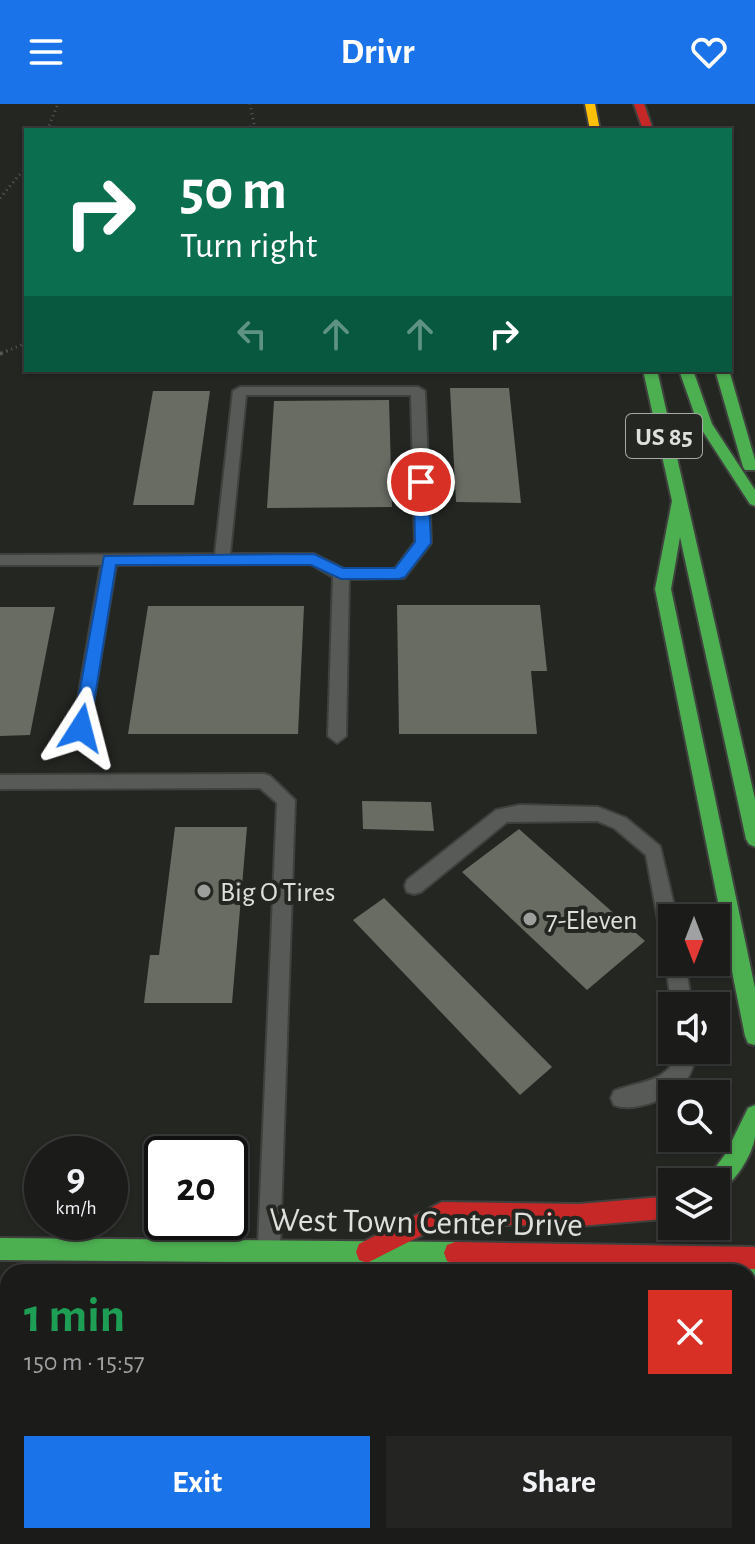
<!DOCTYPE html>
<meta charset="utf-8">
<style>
:root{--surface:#1b1c1a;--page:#242523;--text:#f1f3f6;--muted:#a0a1a2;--line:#393a39;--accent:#1a73e8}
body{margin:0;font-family:"Alegreya Sans",sans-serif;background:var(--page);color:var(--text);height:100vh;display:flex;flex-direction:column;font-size:30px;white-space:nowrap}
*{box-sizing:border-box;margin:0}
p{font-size:26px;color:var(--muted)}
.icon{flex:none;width:44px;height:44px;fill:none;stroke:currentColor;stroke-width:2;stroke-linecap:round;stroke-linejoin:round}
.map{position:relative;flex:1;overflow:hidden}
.panel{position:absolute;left:0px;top:1160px;width:756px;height:280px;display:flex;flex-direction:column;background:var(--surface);border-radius:24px 24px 0 0;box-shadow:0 2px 6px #0004,0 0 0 2px var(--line)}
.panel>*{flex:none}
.hud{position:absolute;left:24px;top:24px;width:708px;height:244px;border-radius:0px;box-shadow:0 2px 6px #0004,0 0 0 2px var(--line);background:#0b6e4f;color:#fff;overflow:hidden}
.needle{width:52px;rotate:180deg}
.controls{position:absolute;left:658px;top:800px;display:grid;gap:16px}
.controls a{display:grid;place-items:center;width:72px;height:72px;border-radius:0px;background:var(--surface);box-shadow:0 2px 6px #0004,0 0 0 2px var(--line);font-size:40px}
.speed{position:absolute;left:24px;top:1032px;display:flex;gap:16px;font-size:40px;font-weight:700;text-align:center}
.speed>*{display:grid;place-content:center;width:104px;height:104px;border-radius:50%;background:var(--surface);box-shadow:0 2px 6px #0004,0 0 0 2px var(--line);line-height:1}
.speed small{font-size:20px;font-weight:400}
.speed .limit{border:4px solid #111;border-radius:12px;background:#fff;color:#111}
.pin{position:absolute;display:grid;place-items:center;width:68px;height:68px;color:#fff;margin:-34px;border:4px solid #fff;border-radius:50%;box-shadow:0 2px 8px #0007}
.me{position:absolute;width:88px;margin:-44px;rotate:9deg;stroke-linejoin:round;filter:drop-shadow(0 0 6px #0008)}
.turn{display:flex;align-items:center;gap:28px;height:168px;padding:0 24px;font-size:36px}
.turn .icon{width:104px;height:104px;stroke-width:2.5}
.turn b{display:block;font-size:56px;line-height:68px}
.lanes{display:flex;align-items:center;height:76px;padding:0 24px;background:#0003;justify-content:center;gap:40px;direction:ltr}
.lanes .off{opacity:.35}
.round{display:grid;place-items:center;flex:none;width:84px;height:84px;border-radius:0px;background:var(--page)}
.headline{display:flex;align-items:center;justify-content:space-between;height:136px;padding:0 24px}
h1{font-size:48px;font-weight:700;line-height:60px;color:#1e9e55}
.primary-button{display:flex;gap:16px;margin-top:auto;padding:16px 24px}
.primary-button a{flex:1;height:92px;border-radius:0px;background:var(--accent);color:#fff;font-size:32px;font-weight:700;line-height:92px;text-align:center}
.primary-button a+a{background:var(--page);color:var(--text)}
header{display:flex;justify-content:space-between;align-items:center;height:104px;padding:0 24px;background:var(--accent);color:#fff;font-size:36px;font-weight:700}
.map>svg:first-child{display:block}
.building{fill:#686c63}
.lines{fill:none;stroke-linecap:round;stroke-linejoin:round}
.lane-casing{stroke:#3f413e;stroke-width:4}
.fast-casing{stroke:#3f413e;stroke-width:4}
.slow-casing{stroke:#3f413e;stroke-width:4}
.jam-casing{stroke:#3f413e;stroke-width:4}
.path-far1{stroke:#5b5c5b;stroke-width:3;stroke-dasharray:1 4;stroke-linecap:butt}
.path{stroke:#5b5c5b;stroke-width:4;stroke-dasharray:2 5;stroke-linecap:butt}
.lane{fill:#585a57;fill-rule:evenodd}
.fast{fill:#4caf50;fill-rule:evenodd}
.slow{fill:#ffc107;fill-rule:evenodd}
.jam{fill:#c62828;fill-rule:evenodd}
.route{fill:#1a73e8;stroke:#114b97;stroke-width:2}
.poi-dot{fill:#9d9f9c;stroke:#242721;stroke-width:3}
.labels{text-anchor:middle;stroke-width:8;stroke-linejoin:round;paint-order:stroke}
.shield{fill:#242721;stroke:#a6a8a5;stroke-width:2}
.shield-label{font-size:26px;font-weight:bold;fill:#dee0dd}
.poi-label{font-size:28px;fill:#dee0dd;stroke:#242721;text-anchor:start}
.near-street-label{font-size:34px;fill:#dee0dd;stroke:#242721}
</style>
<header><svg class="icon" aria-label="menu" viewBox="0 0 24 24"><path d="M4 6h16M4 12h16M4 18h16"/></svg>Drivr<svg class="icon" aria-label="heart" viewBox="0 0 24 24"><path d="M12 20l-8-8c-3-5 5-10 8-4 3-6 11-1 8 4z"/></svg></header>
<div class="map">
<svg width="755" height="1440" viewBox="0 0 755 1440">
<rect width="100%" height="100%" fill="#242622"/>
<path class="building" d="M450,284H509L521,399L456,398Z
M153,287H210L194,401H133Z
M389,296L392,403L267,404L274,297Z
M397,501H540L547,567H531L537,630H399Z
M148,502H304L298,630H128Z
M0,503H55L30,631L0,632Z
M362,697L431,698L434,727L363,725Z
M175,723H247L232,899H144L150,851H159Z
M519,725L645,837L587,886L462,768Z
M384,794L552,963L520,991L353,816Z"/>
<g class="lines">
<g class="lane-casing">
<path id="lane" d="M240,283H418L425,287L431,439L404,474L349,475L346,632L337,639L328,632L333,473L311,460L116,461L89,624L87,629H75L73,624L101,461H0V451L215,450L233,287ZM246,291H411L415,438L395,465H344L314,450H230Z
M264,670L270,672L295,696L280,1143L277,1151L269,1154L261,1151L258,1143L277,699L260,684L0,685V671Z
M520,701L598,703L626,714L660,742L677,814H672V847L665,844L662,838L646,751L614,724L597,717L507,718L421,788L414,790L407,788L405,782L407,776L496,706Z
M672,850V858H685L692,902H672L665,858Z
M678,946H698C695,957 692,967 686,977C673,994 634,1009 614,1001L611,994L614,987C641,976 669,980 678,946Z"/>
</g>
<g class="fast-casing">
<path id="fast" d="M643,266H657L755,695V743L749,740L746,735L680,433L671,485L755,884V941L748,939L745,932L655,485L672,397Z
M679,266H693L712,320L755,386V402L750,400L698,320Z
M715,266H729L755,356V366H745L743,363Z
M755,1001C755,1011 755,1023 755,1033C752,1052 734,1081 716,1089V1078H705L726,1049L748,1004Z
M0,1134L455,1138L463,1141L466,1149L463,1157L455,1160L0,1156Z
M737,1144L755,1156V1182L748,1179V1168H735L726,1155L729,1147Z"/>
</g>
<g class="slow-casing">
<path id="slow" d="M585,0H595L600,26H590Z
M748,1213H755V1237H748Z
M0,1261L8,1262V1286L0,1285Z
M748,1370L755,1373V1418L748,1415Z"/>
</g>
<g class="jam-casing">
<path id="jam" d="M634,0H644L653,26H643Z
M672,1089V1111L663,1115L579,1122L444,1120L367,1159L359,1156L356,1148L359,1140L442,1098L579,1100L662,1093Z
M455,1138L755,1143V1165L455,1160L447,1157L444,1149L447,1141Z"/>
</g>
<path class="path-far1" d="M47,26L58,0
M246,26L254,20L250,0
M0,94L26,63
M2,249L26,239"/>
<path class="path" d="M0,250L7,247"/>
<use href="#lane" class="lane"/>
<use href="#fast" class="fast"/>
<use href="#slow" class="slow"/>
<use href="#jam" class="jam"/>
</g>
<path class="route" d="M421,373L428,378L431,439L405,473L399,475H341L311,461H116L90,624L87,629H75L73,624L104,452L314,450L343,464H395L415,438L414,378Z"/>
<g class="poi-dot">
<circle cx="204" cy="787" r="8"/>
<circle cx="530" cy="815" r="8"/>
</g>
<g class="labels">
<rect class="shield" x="626" y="310" width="76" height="44" rx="6"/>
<g class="shield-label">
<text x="664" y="341">US 85</text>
</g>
<g class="poi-label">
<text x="220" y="797">Big O Tires</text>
<text x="546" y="825">7-Eleven</text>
</g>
<g class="near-street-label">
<text transform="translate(426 1117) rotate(1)" y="12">West Town Center Drive</text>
</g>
</g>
</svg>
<div class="controls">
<a><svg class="needle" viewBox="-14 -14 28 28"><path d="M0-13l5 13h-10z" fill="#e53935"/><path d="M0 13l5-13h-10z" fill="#a0a1a2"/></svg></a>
<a><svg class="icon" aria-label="sound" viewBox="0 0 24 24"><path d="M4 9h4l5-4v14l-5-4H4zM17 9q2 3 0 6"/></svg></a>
<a><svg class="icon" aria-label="search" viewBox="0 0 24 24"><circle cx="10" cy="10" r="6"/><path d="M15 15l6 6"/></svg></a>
<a><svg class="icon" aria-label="layers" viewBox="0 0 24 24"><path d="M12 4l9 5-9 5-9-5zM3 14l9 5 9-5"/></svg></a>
</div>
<div class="speed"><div>9<small>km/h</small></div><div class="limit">20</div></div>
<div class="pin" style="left:421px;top:378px;background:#d93025"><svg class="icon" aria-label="arrive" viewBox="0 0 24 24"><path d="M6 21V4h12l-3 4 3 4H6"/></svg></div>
<svg class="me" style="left:81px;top:624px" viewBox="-20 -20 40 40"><path d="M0-17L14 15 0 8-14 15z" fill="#1a73e8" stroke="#fff" stroke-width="4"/></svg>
<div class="hud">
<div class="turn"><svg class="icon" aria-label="right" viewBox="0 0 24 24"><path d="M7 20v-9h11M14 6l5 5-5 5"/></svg><div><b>50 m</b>Turn right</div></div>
<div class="lanes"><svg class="icon off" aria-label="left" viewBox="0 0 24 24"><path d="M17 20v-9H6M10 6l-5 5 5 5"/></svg><svg class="icon off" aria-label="ahead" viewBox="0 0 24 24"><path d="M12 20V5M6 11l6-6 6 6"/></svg><svg class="icon off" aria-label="ahead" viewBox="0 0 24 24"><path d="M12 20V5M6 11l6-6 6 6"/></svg><svg class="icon" aria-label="right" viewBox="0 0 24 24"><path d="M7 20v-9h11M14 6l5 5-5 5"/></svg></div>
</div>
<section class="panel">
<div class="headline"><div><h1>1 min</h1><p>150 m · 15:57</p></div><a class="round" style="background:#d93025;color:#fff"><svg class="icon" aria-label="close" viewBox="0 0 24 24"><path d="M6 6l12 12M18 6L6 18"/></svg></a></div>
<div class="primary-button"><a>Exit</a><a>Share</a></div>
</section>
</div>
